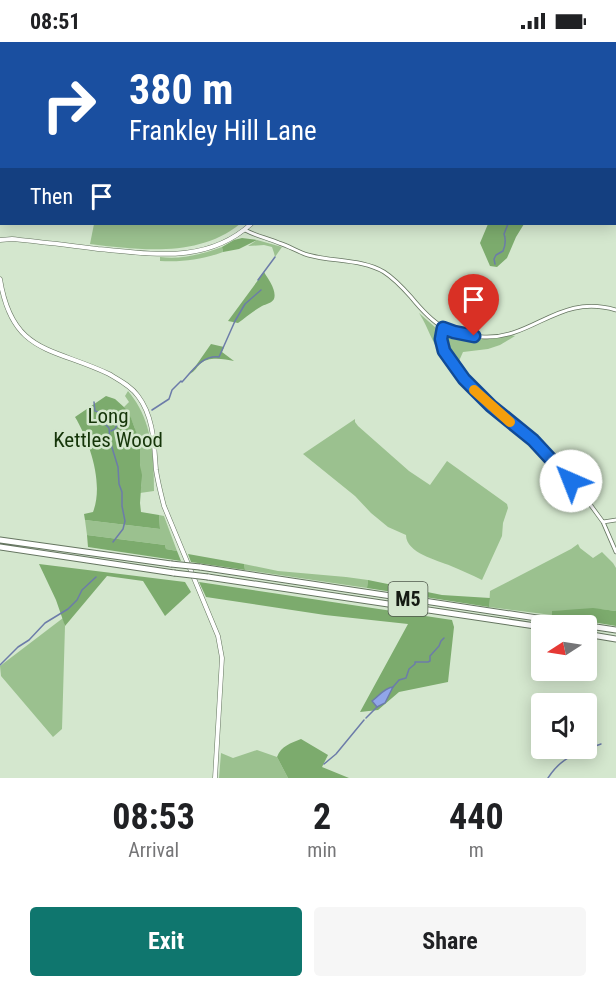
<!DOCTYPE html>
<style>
:root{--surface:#fff;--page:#f6f6f6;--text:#202124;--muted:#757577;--accent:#0f766e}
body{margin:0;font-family:"Roboto Condensed",sans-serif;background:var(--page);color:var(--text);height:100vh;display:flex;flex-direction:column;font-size:22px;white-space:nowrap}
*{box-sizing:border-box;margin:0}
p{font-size:20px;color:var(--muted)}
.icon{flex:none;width:33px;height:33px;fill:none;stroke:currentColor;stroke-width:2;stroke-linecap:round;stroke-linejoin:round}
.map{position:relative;height:736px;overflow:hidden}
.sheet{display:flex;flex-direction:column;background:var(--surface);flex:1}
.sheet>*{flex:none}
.banner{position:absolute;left:0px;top:0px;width:616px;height:183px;box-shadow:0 3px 15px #0003;background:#1a4fa0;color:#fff;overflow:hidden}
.needle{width:39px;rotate:258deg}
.tools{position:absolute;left:531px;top:573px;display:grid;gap:12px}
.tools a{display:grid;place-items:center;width:66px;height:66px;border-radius:6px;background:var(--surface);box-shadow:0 3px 15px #0003;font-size:30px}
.pin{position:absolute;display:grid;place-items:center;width:51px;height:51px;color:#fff;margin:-62px -26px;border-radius:50% 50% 50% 0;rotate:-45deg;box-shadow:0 0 6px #0007}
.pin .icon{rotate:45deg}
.me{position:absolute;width:66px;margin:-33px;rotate:316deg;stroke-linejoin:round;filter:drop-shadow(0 0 4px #0008)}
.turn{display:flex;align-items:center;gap:21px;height:126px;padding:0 30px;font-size:27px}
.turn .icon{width:78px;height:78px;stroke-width:2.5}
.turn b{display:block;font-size:42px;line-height:51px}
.then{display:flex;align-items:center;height:57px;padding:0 30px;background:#0003;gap:12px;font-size:22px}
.eta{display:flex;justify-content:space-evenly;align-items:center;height:102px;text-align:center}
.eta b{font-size:36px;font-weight:700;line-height:42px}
.action{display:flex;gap:12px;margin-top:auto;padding:12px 30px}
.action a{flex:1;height:69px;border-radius:6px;background:var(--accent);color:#fff;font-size:24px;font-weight:700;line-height:69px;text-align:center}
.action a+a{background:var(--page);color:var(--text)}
.status{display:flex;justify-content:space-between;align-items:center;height:42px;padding:0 30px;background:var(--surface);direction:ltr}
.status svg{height:16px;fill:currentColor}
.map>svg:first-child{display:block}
.green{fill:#9bc18f}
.forest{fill:#7cab6d}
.water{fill:#91a6e9;stroke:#6c7ca9;stroke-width:1.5}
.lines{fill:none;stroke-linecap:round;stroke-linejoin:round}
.stream{stroke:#6c7ca9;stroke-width:1.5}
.street-casing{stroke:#657560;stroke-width:4.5}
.secondary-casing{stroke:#657560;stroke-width:5}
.highway-casing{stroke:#657560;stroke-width:7}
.street{stroke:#fff;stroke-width:3}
.secondary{stroke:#fff;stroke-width:4}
.highway{stroke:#fff;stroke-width:5}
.highway-bridge-casing{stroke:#657560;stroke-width:7;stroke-linecap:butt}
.highway-bridge{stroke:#fff;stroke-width:5}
.route-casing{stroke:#114b97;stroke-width:15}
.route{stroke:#1a73e8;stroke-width:10}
.slow{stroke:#f59e0b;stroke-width:10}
.labels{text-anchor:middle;stroke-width:5;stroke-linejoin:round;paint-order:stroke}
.shield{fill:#d4e7ce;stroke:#4e584b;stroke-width:1.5}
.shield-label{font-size:20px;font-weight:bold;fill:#151b13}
.park-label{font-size:21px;fill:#153509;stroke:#d4e7ce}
</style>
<div class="status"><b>08:51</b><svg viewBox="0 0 49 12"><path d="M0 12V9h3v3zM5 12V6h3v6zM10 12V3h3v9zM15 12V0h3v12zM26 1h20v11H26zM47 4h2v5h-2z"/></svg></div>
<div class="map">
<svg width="616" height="736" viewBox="0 0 616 736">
<rect width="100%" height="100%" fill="#d4e7ce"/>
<path class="green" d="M94,182H240C198,216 139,208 90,202Z
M257,198L282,205L275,215L274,211L272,205L264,203L248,204Z
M222,205L223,210C201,218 183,220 160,219V215C181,218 202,212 222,205Z
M419,271L436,286L438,293V303L447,319C432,304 430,288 419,271Z
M446,290C459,294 472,298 485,297C495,297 505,292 515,294L500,303L488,307L463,310L459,319V327C451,317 443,307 443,293Z
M128,349C132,354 136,359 139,365C153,390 154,421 154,449L140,451C143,440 140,432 140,421C140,401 136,382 124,365L129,360L125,354Z
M355,377V380L358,384L409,429L430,443L447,419L507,462L508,466L503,481L502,494L482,538C472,533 461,528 451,524C437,518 406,511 406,493L388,485L371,471L355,454L303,412Z
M159,473L164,474L177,509L166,507L165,503L87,493L85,478L160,487Z
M578,502L580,506L593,516L602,510L613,521L616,526V569C595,565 574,569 553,569L552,573L489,565L490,549L571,507Z
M244,522L278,529L346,535L368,538L367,546L245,528Z
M63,576L65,584L62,687L53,695L1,634L0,624Z
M257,708L277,715L288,736H219L221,711L233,716Z"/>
<path class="forest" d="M488,182H524L516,195L507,216L497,225L490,224L480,201Z
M242,196L257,198L239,207L223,210L222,205L234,198Z
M264,230C268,237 277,248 274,257C272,261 266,262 262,264C253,269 246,275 238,281L228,279Z
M211,302L224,305L222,310L234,319C224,317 208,314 200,322C196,326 195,329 190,332Z
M106,354L115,357L125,366L131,376L138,395L140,403V423L142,433L140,461L141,470L159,473L160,487L85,478L84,472L93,470C104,442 90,400 75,375Z
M87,493L165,503L166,507L177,509L181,519L88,505Z
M188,512L244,522L245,528L191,520Z
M39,522L185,540L191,550L165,574L143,539L107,534L65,584L56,558Z
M368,538L442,553L490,556L489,565L367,546Z
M199,540L452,578L454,585L448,640L399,650L378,668L360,670L408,582L325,573L206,555Z
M593,566L616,569V584L552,573V569Z
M301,697L328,713L322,725L349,736H288L277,715C281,704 291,701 301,697Z"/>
<path class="water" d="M393,645L385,661L377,665L372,659C379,654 384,646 393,645Z"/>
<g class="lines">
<path class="stream" d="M615,45L616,44
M495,222L494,217L496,213L503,209C505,204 506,197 504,192L508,182
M258,238L275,215
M94,360L95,369L99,370L105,382L109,386L110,399L118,425L119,442L122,450V464L125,479L123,487L113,500
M152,368L169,357L172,348L181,339L182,340C192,329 202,313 219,315L235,279L245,262L261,248
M111,389L115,387L122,373
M0,623L18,605L29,598L45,581L68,567L77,558L82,548L96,535
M393,645L399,638L406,636L409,627L415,622V620H428L430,619V614L439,604L441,599L444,596
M366,676L377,665
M324,722L336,712L364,678
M548,736C562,714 578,711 601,702"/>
<g class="street-casing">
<path id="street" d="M245,188C256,194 267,196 279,201C289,204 298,210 308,213C333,220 362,217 384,230C395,237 403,246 411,255C433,282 448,294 484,295C534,297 559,251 616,268
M443,286L441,297L442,303L444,309L452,322L476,350L533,398L584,454L603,480L616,510
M603,480L616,478"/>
</g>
<g class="secondary-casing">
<path id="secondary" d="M436,2L438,0
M0,198L12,197C40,200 69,203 98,207C153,212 207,222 251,182
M0,237C12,312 52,305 109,332C119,338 131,344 138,354C154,375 154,403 156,428C158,441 161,452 164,464L218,594L222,616L215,736"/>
</g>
<g class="highway-casing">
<path id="highway" d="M0,498L171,522
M0,505L174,531
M200,525L616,588
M208,535L542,585
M586,592L616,597"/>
</g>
<use href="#street" class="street"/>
<use href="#secondary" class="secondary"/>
<use href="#highway" class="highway"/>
<g class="highway-bridge-casing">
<path id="highway-bridge" d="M171,522L200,525
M174,531L208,535"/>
</g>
<use href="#highway-bridge" class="highway-bridge"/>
</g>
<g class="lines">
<g class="route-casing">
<path id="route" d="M474,294L454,290L443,286L441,297L444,309L464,337L491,364L533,398L571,439"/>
</g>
<use href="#route" class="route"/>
<path class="slow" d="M474,348L510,380"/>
</g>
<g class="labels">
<rect class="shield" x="388.5" y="540" width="39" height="34" rx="4.5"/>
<g class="shield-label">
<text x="408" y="564">M5</text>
</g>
<g class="park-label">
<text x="108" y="381">Long<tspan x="108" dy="24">Kettles Wood</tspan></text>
</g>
</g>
</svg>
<div class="tools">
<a><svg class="needle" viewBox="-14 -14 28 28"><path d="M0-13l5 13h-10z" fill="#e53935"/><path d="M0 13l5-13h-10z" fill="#757577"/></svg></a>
<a><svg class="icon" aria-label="sound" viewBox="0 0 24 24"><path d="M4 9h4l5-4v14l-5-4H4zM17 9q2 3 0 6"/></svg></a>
</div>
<div class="pin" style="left:474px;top:294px;background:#d93025"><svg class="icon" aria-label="arrive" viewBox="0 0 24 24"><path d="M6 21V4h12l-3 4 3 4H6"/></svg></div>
<svg class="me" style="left:571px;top:439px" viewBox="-20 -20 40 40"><circle r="19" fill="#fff"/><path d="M0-13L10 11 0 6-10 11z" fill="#1a73e8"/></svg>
<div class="banner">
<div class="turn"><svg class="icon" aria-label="right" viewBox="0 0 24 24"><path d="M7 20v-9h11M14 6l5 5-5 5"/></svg><div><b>380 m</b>Frankley Hill Lane</div></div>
<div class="then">Then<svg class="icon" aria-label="arrive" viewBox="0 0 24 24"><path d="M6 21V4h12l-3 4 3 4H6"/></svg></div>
</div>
</div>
<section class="sheet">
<div class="eta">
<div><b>08:53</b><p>Arrival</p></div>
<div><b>2</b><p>min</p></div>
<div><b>440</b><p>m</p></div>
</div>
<div class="action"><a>Exit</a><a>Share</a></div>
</section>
